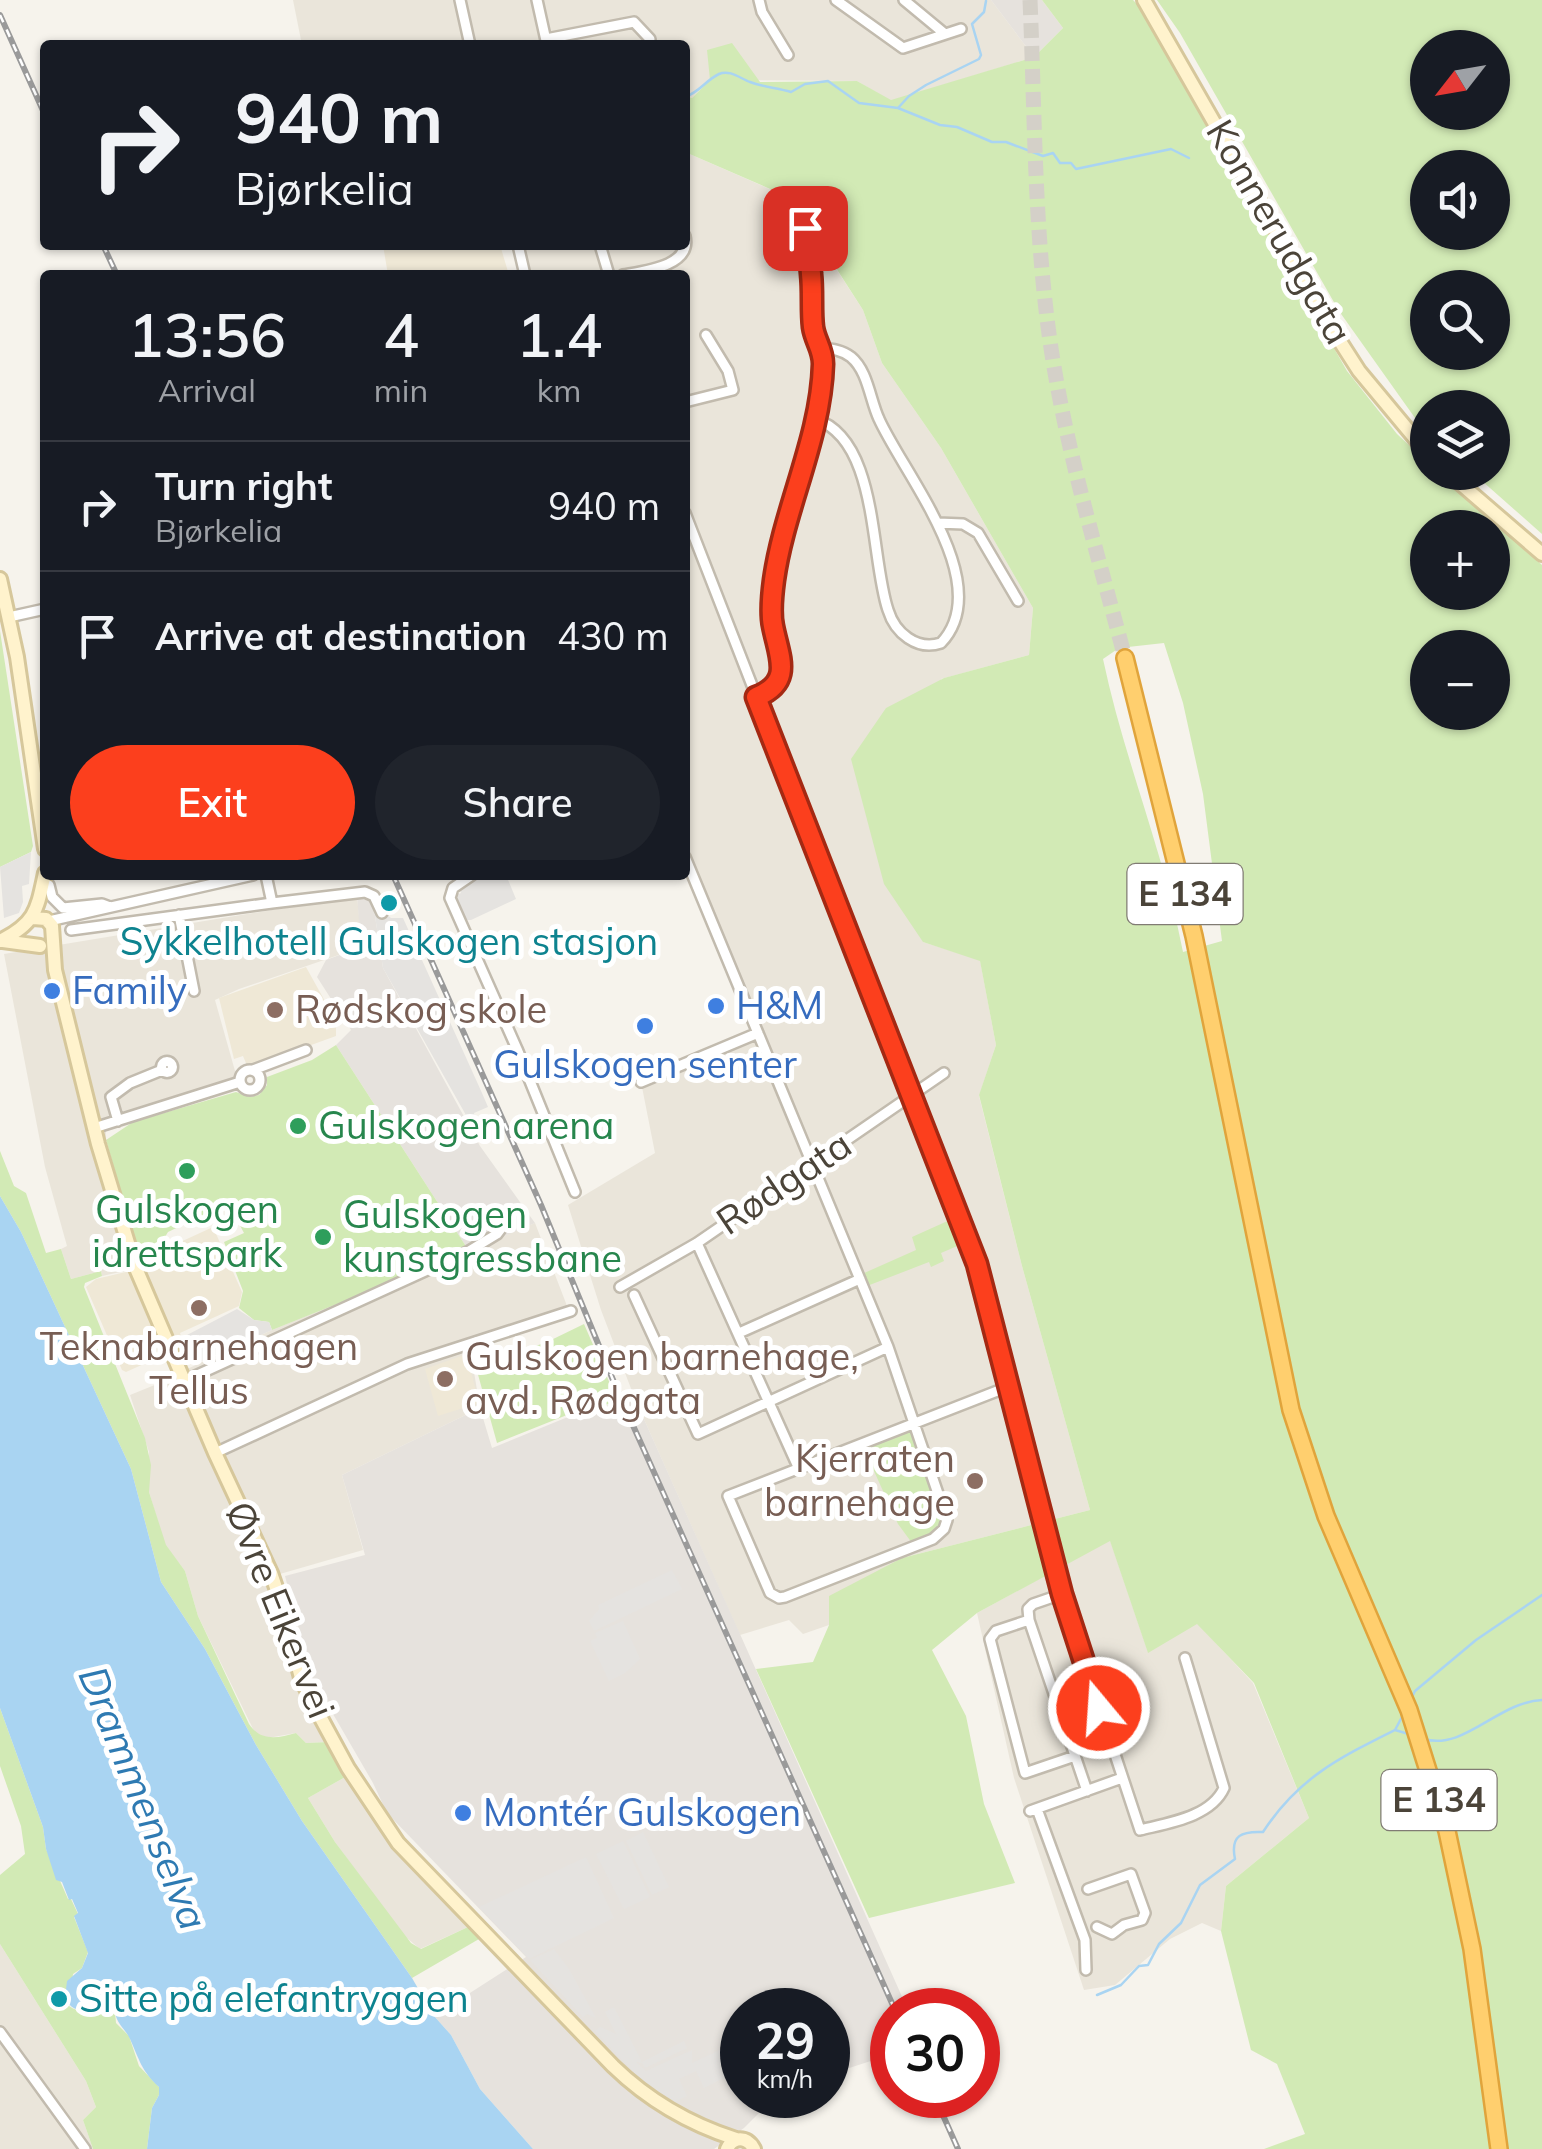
<!DOCTYPE html>
<meta charset="utf-8">
<style>
:root{--surface:#171b24;--page:#20242c;--text:#f1f3f6;--muted:#9ea1a6;--line:#363941;--accent:#fc3f1d}
body{margin:0;font-family:Mulish,sans-serif;background:var(--page);color:var(--text);height:100vh;display:flex;flex-direction:column;font-size:38px;white-space:nowrap}
*{box-sizing:border-box;margin:0}
p{font-size:32px;color:var(--muted)}
.icon{flex:none;width:55px;height:55px;fill:none;stroke:currentColor;stroke-width:2;stroke-linecap:round;stroke-linejoin:round}
.map{position:relative;flex:1;overflow:hidden}
.details{position:absolute;left:40px;top:270px;width:650px;height:610px;display:flex;flex-direction:column;background:var(--surface);border-radius:10px;box-shadow:0 2px 8px #0004}
.details>*{flex:none}
.guide{position:absolute;left:40px;top:40px;width:650px;height:210px;border-radius:10px;box-shadow:0 2px 8px #0004;background:#171b24;color:var(--text);overflow:hidden}
.needle{width:65px;rotate:239deg}
.fabs{position:absolute;left:1410px;top:30px;display:grid;gap:20px}
.fabs a{display:grid;place-items:center;width:100px;height:100px;border-radius:50%;background:var(--surface);box-shadow:0 2px 8px #0004;font-size:50px}
.speed{position:absolute;left:720px;top:1988px;display:flex;gap:20px;font-size:50px;font-weight:700;text-align:center}
.speed>*{display:grid;place-content:center;width:130px;height:130px;border-radius:50%;background:var(--surface);box-shadow:0 2px 8px #0004;line-height:1}
.speed small{font-size:25px;font-weight:400}
.speed .limit{border:15px solid #d22;background:#fff;color:#111}
.pin{position:absolute;display:grid;place-items:center;width:85px;height:85px;color:#fff;margin:-42px;border-radius:20px;box-shadow:0 5px 15px #0006}
.me{position:absolute;width:110px;margin:-55px;rotate:342deg;stroke-linejoin:round;filter:drop-shadow(0 0 8px #0008)}
.turn{display:flex;align-items:center;gap:35px;height:210px;padding:0 30px;font-size:45px}
.turn .icon{width:130px;height:130px;stroke-width:2.5}
.turn b{display:block;font-size:70px;line-height:85px}
.eta{display:flex;justify-content:space-evenly;align-items:center;height:170px;text-align:center}
.eta b{font-size:60px;font-weight:600;line-height:70px}
.primary-button{display:flex;gap:20px;margin-top:auto;padding:20px 30px}
.primary-button a{flex:1;height:115px;border-radius:60px;background:var(--accent);color:#fff;font-size:40px;font-weight:600;line-height:115px;text-align:center}
.primary-button a+a{background:var(--page);color:var(--text)}
ul{padding:0;list-style:none}
li{display:flex;align-items:center;gap:30px;height:130px;padding:0 30px;border-top:2px solid var(--line)}
li div{flex:1}
li b{display:block;font-size:38px}
li em{font-style:normal}
.map>svg:first-child{display:block}
.residential{fill:#eae5da}
.industrial{fill:#e6e2dd}
.education{fill:#efe8d6}
.green{fill:#d2eab5;fill-rule:evenodd}
.parking{fill:#e5e3e0}
.water{fill:#a9d4f2}
.lines{fill:none;stroke-linecap:round;stroke-linejoin:round}
.stream{stroke:#a9d4f2;stroke-width:2.5}
.highway-tunnel{stroke:#d4d0c8;stroke-width:15;stroke-dasharray:15 8;stroke-linecap:butt}
.street-casing{stroke:#c2bbae;stroke-width:14}
.secondary-casing{stroke:#d6c79b;stroke-width:18}
.highway-casing{stroke:#e0a43c;stroke-width:20}
.street{stroke:#fff;stroke-width:9}
.secondary{stroke:#fff3cd;stroke-width:12}
.highway{stroke:#ffcf6e;stroke-width:15}
.rail-casing{stroke:#9a9a9a;stroke-width:6}
.rail{stroke:#fff;stroke-width:2.5;stroke-dasharray:8;stroke-linecap:butt}
.route-casing{stroke:#a42913;stroke-width:25}
.route{stroke:#fc3f1d;stroke-width:18}
.culture-dot{fill:#0f9aa8;stroke:#fff;stroke-width:4}
.shop-dot{fill:#3f7fe0;stroke:#fff;stroke-width:4}
.education-dot{fill:#8d6e63;stroke:#fff;stroke-width:4}
.leisure-dot{fill:#2e9e5b;stroke:#fff;stroke-width:4}
.labels{text-anchor:middle;stroke-width:10;stroke-linejoin:round;paint-order:stroke}
.shield{fill:#fff;stroke:#817c74;stroke-width:2.5}
.shield-label{font-size:35px;font-weight:bold;fill:#4b4439}
.street-label{font-size:38px;fill:#4b4439;stroke:#fff}
.culture-label{font-size:38px;fill:#0d838f;stroke:#fff}
.shop-label{font-size:38px;fill:#366cbe;stroke:#fff;text-anchor:start}
.education-label{font-size:38px;fill:#785e54;stroke:#fff;text-anchor:start}
.leisure-label{font-size:38px;fill:#27864d;stroke:#fff;text-anchor:start}
.water-label{font-size:40px;font-style:italic;fill:#2e7ab2;stroke:#fff}
</style>
<div class="map">
<svg width="1542" height="2149" viewBox="0 0 1542 2149">
<rect width="100%" height="100%" fill="#f6f3ec"/>
<path class="residential" d="M293,0H991L1034,57L891,101L857,81L710,80L692,98L685,96V45H302Z
M685,152L790,198L863,310L882,363L941,448L1033,608L1029,655L941,679L923,942L980,960L996,1045L979,1096L1022,1266L1090,1510L902,1558L829,1625L803,1634L789,1620L740,1635L635,1399L601,1310L568,1205L655,1153L641,1082L758,1032L685,857V275H525L518,245H685Z
M357,896L362,947L239,989L215,1000L237,1078L106,1121V1140L139,1255L185,1370L272,1330L535,1223L569,1311L469,1342L480,1408L342,1475L363,1550L273,1576L329,1742L306,1743L296,1733L268,1738L255,1733L198,1616L185,1571L165,1545L149,1492V1452L130,1395L177,1376L134,1269L102,1276L101,1271L71,1279L61,1249L67,1246L45,1167L4,954Z
M1110,1540L1148,1652L1197,1623L1253,1683L1309,1818L1226,1886L1221,1931L1202,1923L1170,1939L1115,1985L1084,1990L1014,1778L977,1613Z
M347,1776L396,1848L468,1927L420,1949L401,1933L335,1842L308,1798Z
M0,1944L86,2081L96,2107L83,2120L93,2149H0Z"/>
<path class="industrial" d="M991,0H1042L1063,28L1034,57Z
M357,896L373,903L383,968L480,1146L535,1223L469,1251L336,1045L351,1030L317,977L326,960L361,947Z
M635,1399L908,2010H892V2054L828,2075V2010H742V2095H777L744,2128L714,2149H533L480,2089L451,2035L434,2016L526,1957L387,1813L373,1783L311,1676L285,1576L365,1555L342,1475L480,1408L492,1448L580,1412Z"/>
<path class="education" d="M383,245H500L509,275H388Z
M306,967L336,1021V1036L248,1068L243,1056L234,1059L219,998Z
M213,1227L242,1292L239,1306L180,1333L182,1339L176,1343L139,1261Z
M130,1271L157,1334L138,1343L146,1363L126,1372L122,1370L86,1287L96,1279Z
M464,1355L467,1356L479,1403L438,1416L425,1369Z"/>
<path class="green" d="M1042,0H1133L1138,5L1347,371L1397,434L1427,462L1428,472L1439,473L1542,565V2149H1264L1305,2134L1277,2064L1251,2050L1221,1931L1226,1886L1309,1818L1254,1683L1197,1624L1148,1653L1110,1541L977,1613L932,1650L966,1716L984,1804L1015,1883L869,1918L756,1669L813,1662L829,1625V1596L902,1558L1090,1510L1022,1266L979,1095L996,1045L980,961L923,942L884,884L851,759L886,708L944,678L1029,655L1033,608L941,448L882,363L863,310L791,198L685,152V96L692,98L710,80L707,50L732,43L760,82L857,81L891,100L1034,57L1063,28ZM1428,528H1492V592H1428ZM1164,643L1183,703L1203,794L1222,941L1183,952C1164,853 1124,759 1103,659L1119,648ZM1428,648H1492V712H1428Z
M1157,0H1542V534L1473,473L1492,472V408H1428L1427,432L1420,425L1339,311L1180,33ZM1428,48H1492V112H1428ZM1428,168H1492V232H1428ZM1428,288H1492V352H1428Z
M0,631L33,846L31,852L0,867Z
M336,1045L469,1251L272,1330L269,1322L254,1320L239,1308L243,1291L224,1242L244,1233L228,1203L168,1232L160,1245L139,1255L106,1140L133,1122L236,1092L250,1097L259,1095L267,1085V1077L312,1060Z
M0,1151L14,1186L26,1193L46,1253L61,1249L71,1279L101,1271L102,1276L85,1283L84,1287L145,1438L151,1465L149,1492L166,1545L185,1571L198,1616L249,1724C261,1742 278,1738 296,1733L306,1743L329,1742L347,1776L308,1798L335,1842L411,1943L421,1949L468,1927L479,1939L412,1978L302,1821L256,1745L205,1649L161,1582L131,1469L21,1232L0,1196Z
M952,1219L962,1244L941,1253L944,1261L931,1267L929,1262L867,1286L862,1274L916,1250L912,1237Z
M584,1324L618,1402L577,1411L497,1443L477,1371L480,1365L547,1342Z
M909,1430L914,1431L944,1521L937,1532L912,1543L898,1524L864,1449Z
M0,1708L43,1827L46,1849L68,1899H71L78,1914L74,1917L88,1952L82,1968L73,1974L69,2006C84,2018 99,2003 115,2012L116,2023L129,2036L139,2066L159,2087V2095L152,2108L147,2149H93L83,2120L96,2107L86,2081L0,1944V1875L25,1854L21,1826L0,1766Z"/>
<path class="parking" d="M31,852L29,884L22,886L23,902L19,913L4,918L0,867Z
M485,875L495,878L506,875L516,899L471,920H464L454,896L461,893L458,886Z
M373,903L391,918H403L482,1093L488,1107L474,1113L476,1121L471,1124L383,968Z
M237,1309L254,1320L269,1322L272,1330L195,1364L187,1335Z
M672,1570L682,1589L594,1631L589,1621L599,1609L598,1605Z
M623,1621L640,1659L625,1673L609,1681L590,1641L597,1638L595,1633Z
M643,1832L669,1887L652,1895L626,1841Z
M623,1841L650,1897L624,1909L596,1854Z
M586,1857L614,1918L529,1959L479,1907Z
M554,1949L569,1969L596,2018L587,2014L583,2017L530,1960Z
M614,2007L642,2062L684,2041L687,2048L645,2068L642,2063L636,2062L646,2071L692,2050V2063L722,2049L735,2072L704,2088L696,2071L679,2079L687,2096L675,2102L644,2083L595,2031L600,2027L616,2034L605,2012Z"/>
<path class="water" d="M0,1196L21,1232L131,1469L161,1582L205,1649L256,1745L302,1821L412,1978L434,2016L451,2035L480,2089L533,2149H147L152,2108L159,2095V2087C141,2070 140,2061 130,2039C125,2028 117,2025 115,2012C96,2003 78,2022 65,1998L67,1981L82,1968L88,1953L74,1916L78,1913L72,1899L69,1900L62,1882L56,1880L46,1849L43,1827L0,1708Z"/>
<g class="lines">
<path class="stream" d="M685,97C700,92 706,80 719,74C730,69 741,79 750,82C763,87 777,88 791,92L805,84L828,81L859,103L898,108L909,96L926,85L979,59L981,55L972,24L984,12L986,1
M898,108L940,125L957,127L992,142H1006L1043,156L1053,153L1060,163H1071L1076,169L1171,149L1189,158
M1411,1699L1415,1691L1476,1640L1542,1595
M1395,1730L1403,1715
M1424,1739C1464,1751 1498,1702 1542,1700
M1097,1995L1121,1985L1139,1966L1148,1965L1159,1944L1181,1923L1200,1885L1235,1859C1230,1835 1242,1831 1263,1832C1298,1778 1339,1758 1395,1730L1412,1735"/>
<path class="highway-tunnel" d="M1030,0C1035,116 1034,233 1051,348C1067,454 1098,555 1125,658"/>
<g class="street-casing">
<path id="street" d="M460,0L470,45
M537,0L547,45
M759,0L762,12L788,55
M836,0L903,48L961,29
M904,0L945,34
M546,39L634,22L650,39
M518,245L525,275
M600,245L609,275
M623,275C645,271 692,266 685,236
M685,402L733,390L728,371L706,335
M815,419C879,439 870,558 888,610C895,633 917,651 941,643C997,584 903,473 879,419C870,400 868,371 851,357C842,350 832,349 822,348
M685,513L977,1264L1062,1594L1140,1830C1168,1823 1211,1817 1224,1788L1185,1658
M938,523L963,524L978,533L1018,601
M9,617L45,609
M757,697C794,681 779,657 773,626C770,612 772,595 774,580C784,508 821,438 823,364C823,349 815,341 813,327C811,310 813,291 811,274C810,258 806,244 805,228
M685,857L888,1347L947,1520L944,1529L933,1539L785,1597L779,1598L770,1593L728,1496L1010,1386
M266,875L272,903L365,892L374,896L382,913
M472,875L453,888L450,898L517,1049L575,1192
M49,885L52,897L63,908L102,904L110,907
M179,915L194,991
M49,921L253,875
M71,930L272,903
M161.5 1067a5.5 5.5 0 1 1 11 0a5.5 5.5 0 1 1-11 0Z
M253,1070L306,1050
M240 1080a10 10 0 1 1 20 0a10 10 0 1 1-20 0Z
M641,1082L758,1033
M118,1121L111,1097L130,1083L162,1070
M94,1128L240,1082
M697,1243L799,1469
M620,1287L697,1243L944,1073
M634,1295L698,1434L888,1347
M739,1333L860,1279
M184,1381L469,1251L497,1234L506,1222
M215,1453L407,1364L571,1311
M1062,1594L1033,1604L1028,1609L1029,1620L1087,1791
M1029,1620L996,1631L990,1639L1025,1773L1075,1756
M1037,1809L1085,1940L1086,1970
M1030,1811L1122,1778
M1088,1889L1131,1874L1145,1913L1142,1920L1124,1925L1112,1934L1097,1927
M0,2032L85,2149"/>
</g>
<g class="secondary-casing">
<path id="secondary" d="M1144,0L1334,332L1359,371L1428,454
M1447,472L1542,554
M0,579L17,657L45,849
M33,918L46,919L52,926L55,970L98,1144L135,1266L215,1453L271,1573L283,1608L301,1678L316,1709L348,1768L398,1843L613,2066C648,2100 689,2124 736,2139
M0,941C36,923 37,910 45,873
M3,941L40,946
M727,2149C733,2136 747,2136 754,2149"/>
</g>
<g class="highway-casing">
<path id="highway" d="M1125,658L1194,936L1291,1410L1326,1516L1409,1710L1447,1831L1472,1949L1499,2149"/>
</g>
<use href="#street" class="street"/>
<use href="#secondary" class="secondary"/>
<use href="#highway" class="highway"/>
<g class="rail-casing">
<path id="rail" d="M0,15L45,115
M103,245L117,275
M393,875L541,1205L618,1392L895,2010
M934,2095L958,2149"/>
</g>
<use href="#rail" class="rail"/>
</g>
<g class="lines">
<g class="route-casing">
<path id="route" d="M805,228C806,244 810,258 811,274C813,292 811,310 813,327C815,341 823,349 823,364C821,438 784,508 774,580C772,595 770,612 773,626C779,657 794,682 756,697L977,1264L1062,1594L1099,1708"/>
</g>
<use href="#route" class="route"/>
</g>
<g class="culture-dot">
<circle cx="389" cy="903" r="10"/>
<circle cx="59" cy="1999" r="10"/>
</g>
<g class="shop-dot">
<circle cx="52" cy="991" r="10"/>
<circle cx="716" cy="1006" r="10"/>
<circle cx="645" cy="1026" r="10"/>
<circle cx="463" cy="1813" r="10"/>
</g>
<g class="education-dot">
<circle cx="275" cy="1010" r="10"/>
<circle cx="199" cy="1308" r="10"/>
<circle cx="445" cy="1379" r="10"/>
<circle cx="975" cy="1481" r="10"/>
</g>
<g class="leisure-dot">
<circle cx="298" cy="1126" r="10"/>
<circle cx="187" cy="1171" r="10"/>
<circle cx="323" cy="1237" r="10"/>
</g>
<g class="labels">
<g class="shield">
<rect x="1127.5" y="864" width="115" height="60" rx="8"/>
<rect x="1381.5" y="1770" width="115" height="60" rx="8"/>
</g>
<g class="shield-label">
<text x="1185" y="906">E 134</text>
<text x="1439" y="1812">E 134</text>
</g>
<g class="street-label">
<text transform="translate(1279 232) rotate(60)" y="13">Konnerudgata</text>
<text transform="translate(784 1183) rotate(-34)" y="13">Rødgata</text>
<text transform="translate(280 1610) rotate(68)" y="13">Øvre Eikervei</text>
</g>
<g class="culture-label">
<text x="389" y="955">Sykkelhotell Gulskogen stasjon</text>
<text x="79" y="2012" text-anchor="start">Sitte på elefantryggen</text>
</g>
<g class="shop-label">
<text x="72" y="1004">Family</text>
<text x="736" y="1019">H&amp;M</text>
<text x="645" y="1078" text-anchor="middle">Gulskogen senter</text>
<text x="483" y="1826">Montér Gulskogen</text>
</g>
<g class="education-label">
<text x="295" y="1023">Rødskog skole</text>
<text x="199" y="1360" text-anchor="middle">Teknabarnehagen<tspan x="199" dy="44">Tellus</tspan></text>
<text x="465" y="1370">Gulskogen barnehage,<tspan x="465" dy="44">avd. Rødgata</tspan></text>
<text x="955" y="1472" text-anchor="end">Kjerraten<tspan x="955" dy="44">barnehage</tspan></text>
</g>
<g class="leisure-label">
<text x="318" y="1139">Gulskogen arena</text>
<text x="187" y="1223" text-anchor="middle">Gulskogen<tspan x="187" dy="44">idrettspark</tspan></text>
<text x="343" y="1228">Gulskogen<tspan x="343" dy="44">kunstgressbane</tspan></text>
</g>
<g class="water-label">
<text transform="translate(143 1798) rotate(68)" y="14">Drammenselva</text>
</g>
</g>
</svg>
<div class="fabs">
<a><svg class="needle" viewBox="-14 -14 28 28"><path d="M0-13l5 13h-10z" fill="#e53935"/><path d="M0 13l5-13h-10z" fill="#9ea1a6"/></svg></a>
<a><svg class="icon" aria-label="sound" viewBox="0 0 24 24"><path d="M4 9h4l5-4v14l-5-4H4zM17 9q2 3 0 6"/></svg></a>
<a><svg class="icon" aria-label="search" viewBox="0 0 24 24"><circle cx="10" cy="10" r="6"/><path d="M15 15l6 6"/></svg></a>
<a><svg class="icon" aria-label="layers" viewBox="0 0 24 24"><path d="M12 4l9 5-9 5-9-5zM3 14l9 5 9-5"/></svg></a>
<a>+</a>
<a>−</a>
</div>
<div class="speed"><div>29<small>km/h</small></div><div class="limit">30</div></div>
<div class="pin" style="left:805px;top:228px;background:#d93025"><svg class="icon" aria-label="arrive" viewBox="0 0 24 24"><path d="M6 21V4h12l-3 4 3 4H6"/></svg></div>
<svg class="me" style="left:1099px;top:1708px" viewBox="-20 -20 40 40"><circle r="17" fill="#fc3f1d" stroke="#fff" stroke-width="3"/><path d="M0-11L8 9 0 5-8 9z" fill="#fff"/></svg>
<div class="guide">
<div class="turn"><svg class="icon" aria-label="right" viewBox="0 0 24 24"><path d="M7 20v-9h11M14 6l5 5-5 5"/></svg><div><b>940 m</b>Bjørkelia</div></div>
</div>
<section class="details">
<div class="eta">
<div><b>13:56</b><p>Arrival</p></div>
<div><b>4</b><p>min</p></div>
<div><b>1.4</b><p>km</p></div>
</div>
<ul>
<li><svg class="icon" aria-label="right" viewBox="0 0 24 24"><path d="M7 20v-9h11M14 6l5 5-5 5"/></svg><div><b>Turn right</b><p>Bjørkelia</p></div><em>940 m</em></li>
<li><svg class="icon" aria-label="arrive" viewBox="0 0 24 24"><path d="M6 21V4h12l-3 4 3 4H6"/></svg><div><b>Arrive at destination</b></div><em>430 m</em></li>
</ul>
<div class="primary-button"><a>Exit</a><a>Share</a></div>
</section>
</div>
